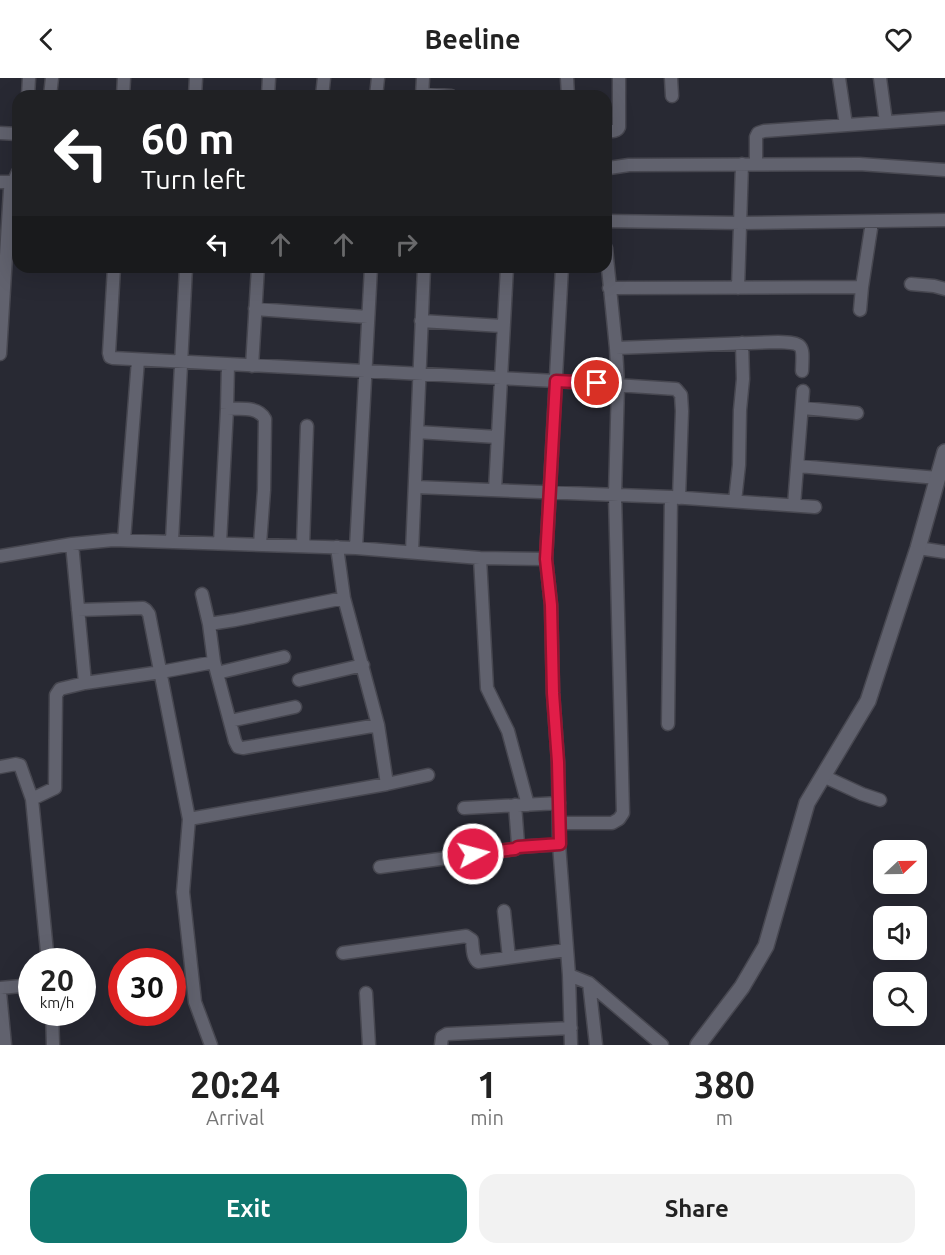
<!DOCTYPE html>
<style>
:root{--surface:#fff;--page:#f2f2f2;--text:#222;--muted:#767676;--accent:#0f766e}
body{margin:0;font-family:Ubuntu,sans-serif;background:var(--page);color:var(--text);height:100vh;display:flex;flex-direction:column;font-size:22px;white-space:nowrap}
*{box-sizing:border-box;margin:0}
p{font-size:20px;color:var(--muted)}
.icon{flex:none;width:33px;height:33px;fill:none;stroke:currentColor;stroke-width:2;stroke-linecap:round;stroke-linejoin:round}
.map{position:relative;height:967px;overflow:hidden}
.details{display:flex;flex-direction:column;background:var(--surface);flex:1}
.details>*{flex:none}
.banner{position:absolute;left:12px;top:12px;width:600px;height:183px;border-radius:18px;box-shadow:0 6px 24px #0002;background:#202124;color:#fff;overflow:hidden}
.needle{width:39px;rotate:68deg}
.tools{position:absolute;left:873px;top:762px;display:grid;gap:12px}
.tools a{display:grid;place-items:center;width:54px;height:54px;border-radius:12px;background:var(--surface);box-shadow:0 6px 24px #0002;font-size:30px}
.speed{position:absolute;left:18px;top:870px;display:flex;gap:12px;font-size:30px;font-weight:700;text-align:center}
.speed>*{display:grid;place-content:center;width:78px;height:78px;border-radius:50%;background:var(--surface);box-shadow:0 6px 24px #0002;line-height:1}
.speed small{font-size:15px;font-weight:400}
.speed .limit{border:9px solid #d22;background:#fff;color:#111}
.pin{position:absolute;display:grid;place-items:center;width:51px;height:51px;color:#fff;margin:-26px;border:3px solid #fff;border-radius:50%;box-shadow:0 2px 6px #0007}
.me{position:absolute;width:66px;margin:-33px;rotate:83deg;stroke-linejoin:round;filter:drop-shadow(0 0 4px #0008)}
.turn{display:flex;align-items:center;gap:21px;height:126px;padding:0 30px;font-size:27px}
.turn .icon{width:78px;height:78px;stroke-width:2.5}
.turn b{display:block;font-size:42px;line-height:51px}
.lanes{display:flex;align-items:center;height:57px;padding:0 30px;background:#0003;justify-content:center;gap:30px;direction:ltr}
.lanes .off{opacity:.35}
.eta{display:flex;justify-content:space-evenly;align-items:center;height:102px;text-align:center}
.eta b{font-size:36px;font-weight:700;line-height:42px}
.cta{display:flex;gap:12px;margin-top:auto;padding:12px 30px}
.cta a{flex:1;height:69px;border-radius:18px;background:var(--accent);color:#fff;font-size:24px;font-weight:700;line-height:69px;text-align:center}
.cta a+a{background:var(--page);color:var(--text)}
header{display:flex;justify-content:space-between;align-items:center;height:78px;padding:0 30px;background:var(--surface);font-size:27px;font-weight:700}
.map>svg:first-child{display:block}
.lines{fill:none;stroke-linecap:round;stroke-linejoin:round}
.minor-casing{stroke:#474750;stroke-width:15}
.tertiary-casing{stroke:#474750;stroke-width:18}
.minor{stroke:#61626e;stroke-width:12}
.tertiary{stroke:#61626e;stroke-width:15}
.route-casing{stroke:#92132f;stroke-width:15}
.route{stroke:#e11d48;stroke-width:10}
</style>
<header><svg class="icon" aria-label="back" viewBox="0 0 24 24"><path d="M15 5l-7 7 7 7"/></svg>Beeline<svg class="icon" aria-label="heart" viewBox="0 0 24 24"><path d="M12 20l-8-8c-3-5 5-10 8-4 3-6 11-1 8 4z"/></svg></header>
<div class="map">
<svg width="945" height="967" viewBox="0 0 945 967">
<rect width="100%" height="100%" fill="#282933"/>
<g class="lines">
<g class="minor-casing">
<path id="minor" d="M567,0L568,18
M671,0L672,18
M839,0L846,47
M880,0L886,44
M422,16L451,18
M28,18L29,0
M50,18L52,0
M123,18L124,0
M195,18L196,0
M268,18L269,0
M322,18L324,0
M376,18L378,0
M422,18L423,0
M606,53C611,53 617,54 619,49V0
M0,55L18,56
M756,86V59L758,55L764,53L945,40
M606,92L609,90L629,87L859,86L945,92
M0,104H12
M606,143L740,145L945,142
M114,189L109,275L110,279L113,280L556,303L676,311L681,317L682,333L679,420
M562,189L546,481L551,527L553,615L558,684L559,766L569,897L571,967
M911,206L934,208L945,211
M609,210L862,209
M738,210L742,86
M255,231L368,239
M860,232L862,209L872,144
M421,243L502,248
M616,270L778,264C805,265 803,267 802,293
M0,276L10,112L18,94
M252,288L258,189
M803,330L857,335
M227,331C240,331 258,328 265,341L264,412L260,466
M417,354L497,359
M798,388L938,400
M415,409L671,419L815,429
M495,412L507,189
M735,423L739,387L740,332L743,301L742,265
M794,427L803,313
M124,462L138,282
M172,463L186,189
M220,465L227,331L228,287
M72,466L85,605
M303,468L307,348
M337,469L344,520L378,647L387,706
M356,470L371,189
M918,470L945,474
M412,474L424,189
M0,478L72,466L113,462L356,470L480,480L546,481
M480,480L487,610L508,653L528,727
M202,516L209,546L214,584L235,663L238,669L243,670L378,647
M78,532L143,530L146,532L149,536L189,741L183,814L195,924L211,967
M209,546L235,542L344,520
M217,595L284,579
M299,602L363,587
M230,643L295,629
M668,646L671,419
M0,689L16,686L20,687L32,721L48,884
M823,698L862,716L880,722
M32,721L55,710L56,617L60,611L85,605L161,594L214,584
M464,730L559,725
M189,741L387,706L428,697
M560,745H612L619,741L623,735L615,417L618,307L616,270L606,170
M518,769L559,766
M380,789L515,771L518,769V766L515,727
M504,833L509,880
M343,875L466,858L472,862C473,870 472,879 478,884L567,872
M569,897L589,905L662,967
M589,905L596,967
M0,910L32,907
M0,914L5,967
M366,915L369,967
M52,934L53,967
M441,967L442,959L447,956L571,950"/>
</g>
<g class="tertiary-casing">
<path id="tertiary" d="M698,967L742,909L766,868L807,725L868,623L918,470L945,374"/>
</g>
<use href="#minor" class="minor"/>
<use href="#tertiary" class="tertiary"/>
</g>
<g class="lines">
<g class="route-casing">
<path id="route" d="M473,776L515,771L518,769L560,766L558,684L553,615L551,527L546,481L556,303L597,305"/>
</g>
<use href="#route" class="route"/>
</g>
</svg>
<div class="tools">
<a><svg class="needle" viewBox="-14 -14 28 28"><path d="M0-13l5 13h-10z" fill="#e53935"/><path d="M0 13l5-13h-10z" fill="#767676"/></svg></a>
<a><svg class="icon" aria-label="sound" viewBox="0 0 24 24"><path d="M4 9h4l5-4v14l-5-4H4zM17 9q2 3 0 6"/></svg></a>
<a><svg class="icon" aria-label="search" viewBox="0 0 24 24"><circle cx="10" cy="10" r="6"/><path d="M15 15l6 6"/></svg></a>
</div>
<div class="speed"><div>20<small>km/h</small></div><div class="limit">30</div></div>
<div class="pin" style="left:597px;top:305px;background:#d93025"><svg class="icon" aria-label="arrive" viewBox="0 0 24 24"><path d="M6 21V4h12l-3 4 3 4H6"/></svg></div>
<svg class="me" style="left:473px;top:776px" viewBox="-20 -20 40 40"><circle r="17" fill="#e11d48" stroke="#fff" stroke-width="3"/><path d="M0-11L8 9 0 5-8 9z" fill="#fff"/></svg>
<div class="banner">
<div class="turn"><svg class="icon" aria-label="left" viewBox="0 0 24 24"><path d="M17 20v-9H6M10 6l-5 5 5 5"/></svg><div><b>60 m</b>Turn left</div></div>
<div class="lanes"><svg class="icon" aria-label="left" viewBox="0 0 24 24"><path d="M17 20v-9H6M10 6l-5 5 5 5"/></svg><svg class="icon off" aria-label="ahead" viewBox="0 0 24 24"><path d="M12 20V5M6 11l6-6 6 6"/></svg><svg class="icon off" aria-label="ahead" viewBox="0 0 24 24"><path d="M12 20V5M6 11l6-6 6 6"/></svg><svg class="icon off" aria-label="right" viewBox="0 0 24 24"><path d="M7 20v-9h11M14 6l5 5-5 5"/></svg></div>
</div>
</div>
<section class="details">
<div class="eta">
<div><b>20:24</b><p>Arrival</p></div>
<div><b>1</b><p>min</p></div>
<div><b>380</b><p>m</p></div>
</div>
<div class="cta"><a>Exit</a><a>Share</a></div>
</section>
